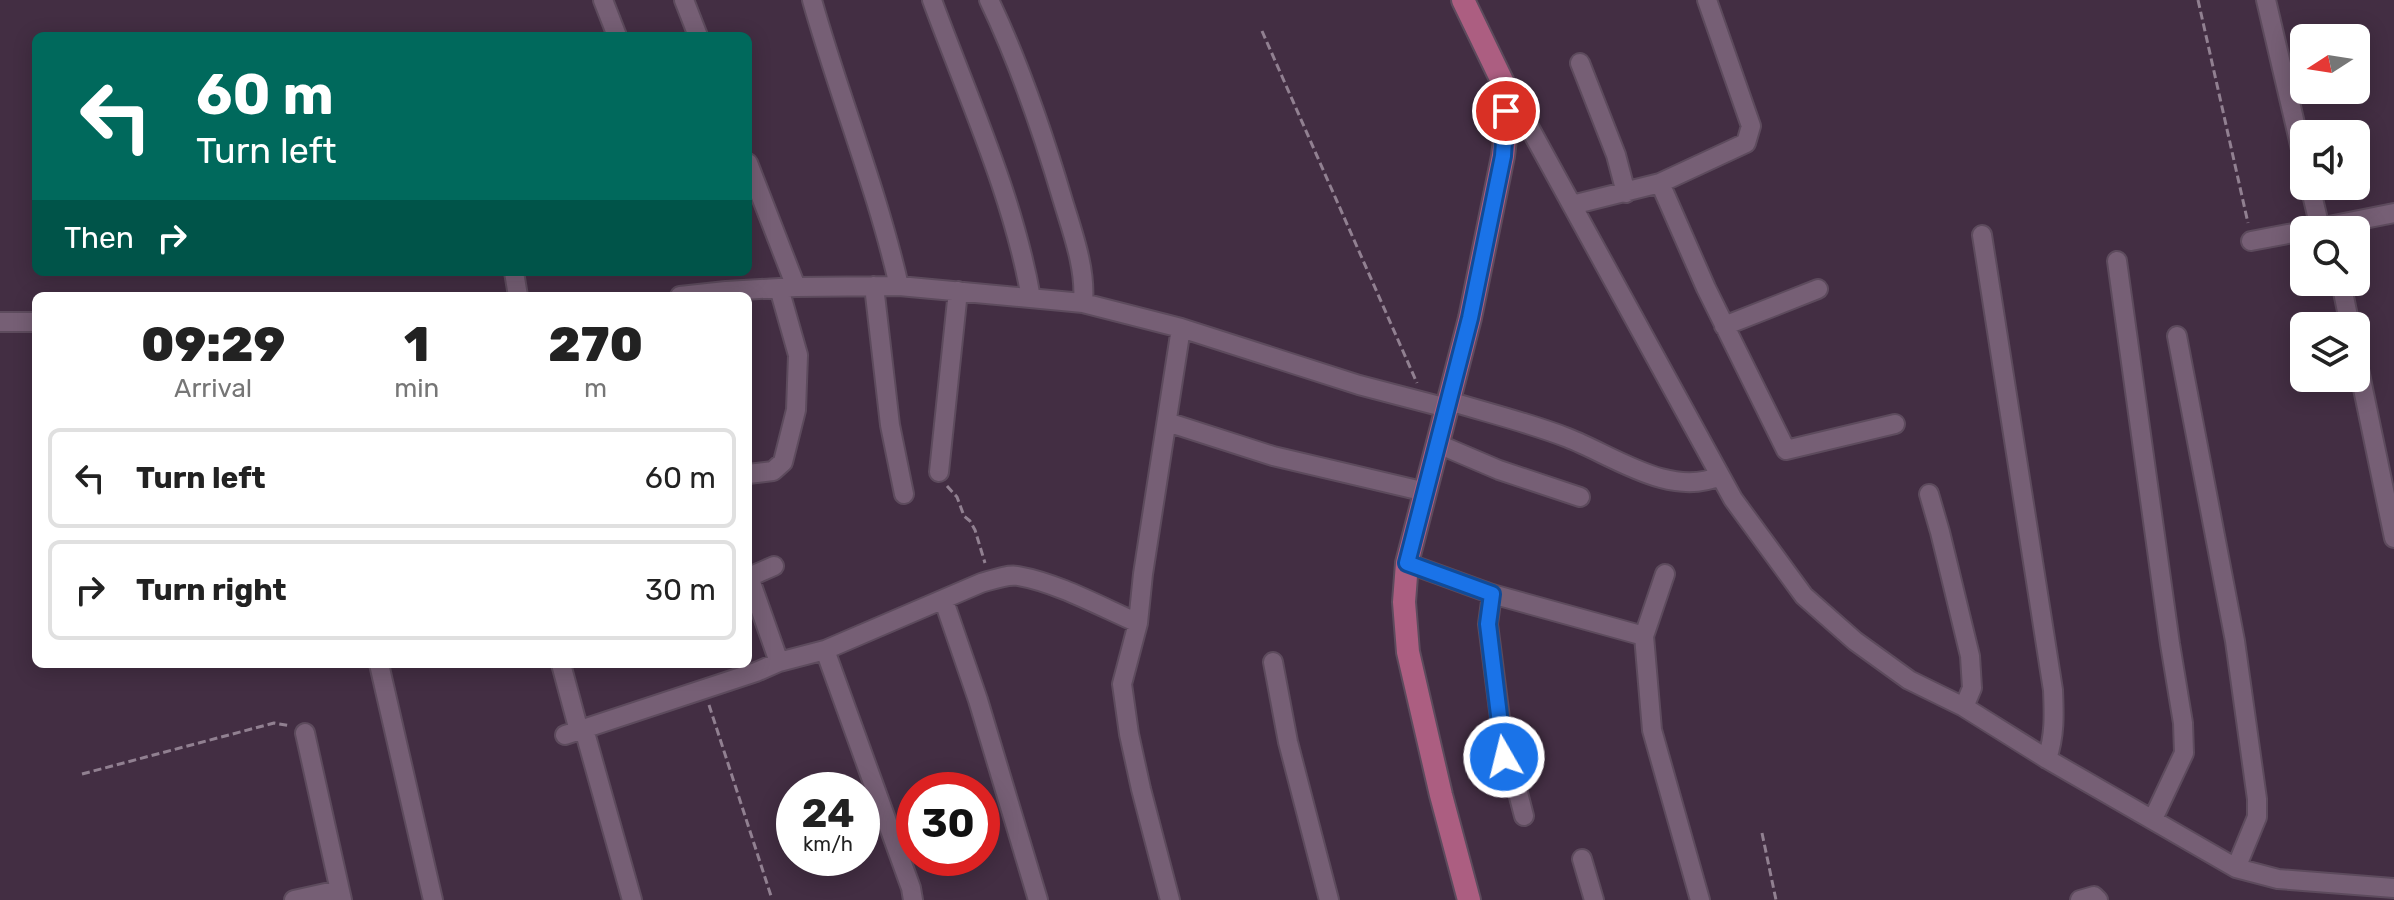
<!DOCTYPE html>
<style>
:root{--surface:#fff;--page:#f2f2f2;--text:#222;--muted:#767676;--line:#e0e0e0}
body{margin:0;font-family:Rubik,sans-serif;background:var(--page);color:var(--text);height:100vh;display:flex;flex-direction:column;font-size:30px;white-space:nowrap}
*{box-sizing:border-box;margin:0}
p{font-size:26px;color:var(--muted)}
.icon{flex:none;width:44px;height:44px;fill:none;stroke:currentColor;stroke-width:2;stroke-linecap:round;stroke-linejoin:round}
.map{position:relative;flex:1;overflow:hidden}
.details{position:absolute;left:32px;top:292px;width:720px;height:376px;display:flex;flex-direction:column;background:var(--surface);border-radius:12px;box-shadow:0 4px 20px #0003}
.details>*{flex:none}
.hud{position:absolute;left:32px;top:32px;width:720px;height:244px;border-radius:12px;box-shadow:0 4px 20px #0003;background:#00695c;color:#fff;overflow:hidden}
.needle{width:52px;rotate:258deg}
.controls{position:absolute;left:2290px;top:24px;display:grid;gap:16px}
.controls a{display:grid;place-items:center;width:80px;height:80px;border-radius:12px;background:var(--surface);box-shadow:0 4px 20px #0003;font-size:40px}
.speed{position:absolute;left:776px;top:772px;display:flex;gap:16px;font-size:40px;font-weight:700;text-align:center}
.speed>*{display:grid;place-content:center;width:104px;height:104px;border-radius:50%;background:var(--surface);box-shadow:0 4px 20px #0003;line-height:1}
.speed small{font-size:20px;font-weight:400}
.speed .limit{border:12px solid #d22;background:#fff;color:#111}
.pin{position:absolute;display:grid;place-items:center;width:68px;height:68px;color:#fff;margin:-34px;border:4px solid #fff;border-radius:50%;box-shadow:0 2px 8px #0007}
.me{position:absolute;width:88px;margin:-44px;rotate:352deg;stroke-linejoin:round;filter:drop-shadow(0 0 6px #0008)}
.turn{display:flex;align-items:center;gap:28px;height:168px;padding:0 32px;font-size:36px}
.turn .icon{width:104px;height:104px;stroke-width:2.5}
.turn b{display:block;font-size:56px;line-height:68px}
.then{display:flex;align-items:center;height:76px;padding:0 32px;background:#0003;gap:16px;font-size:30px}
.eta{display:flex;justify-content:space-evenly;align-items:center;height:136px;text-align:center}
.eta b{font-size:48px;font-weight:800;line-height:56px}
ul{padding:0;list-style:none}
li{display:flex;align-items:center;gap:24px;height:100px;margin:0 16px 12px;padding:0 16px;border:4px solid var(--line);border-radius:12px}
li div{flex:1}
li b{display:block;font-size:30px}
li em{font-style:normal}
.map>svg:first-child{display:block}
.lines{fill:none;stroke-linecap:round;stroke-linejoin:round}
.minor-casing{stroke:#5d4b5d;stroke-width:22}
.major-casing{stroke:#5d4b5d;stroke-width:26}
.path{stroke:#918091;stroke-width:3;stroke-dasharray:8 4;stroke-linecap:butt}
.minor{stroke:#765f75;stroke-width:18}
.major{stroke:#ac5e81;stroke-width:22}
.route-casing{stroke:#114b97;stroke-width:20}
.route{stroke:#1a73e8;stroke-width:14}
</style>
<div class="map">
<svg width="2394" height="900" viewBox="0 0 2394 900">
<rect width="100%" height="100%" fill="#432e43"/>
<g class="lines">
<g class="minor-casing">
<path id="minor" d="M603,0L617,36
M684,0L698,36
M812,0C839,96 877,189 899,286
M932,0C968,98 1013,195 1031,298
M989,0C1020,65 1043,133 1063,201C1073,234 1086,269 1083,303
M2266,0L2304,162
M1580,63L1616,155L1626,193
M1504,85L1527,123L1733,499L1804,596L1855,641L1909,680L1964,707L2047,759L2236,868L2278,879L2394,888
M748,163L796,287
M1660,183L1706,288L1786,450L1895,424
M2310,186L2320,228
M1572,205L1660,183L1746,143L1751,126L1707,0
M2309,230L2394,213
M1982,235L2053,690C2054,714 2055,735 2047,759
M2251,241L2304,231
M2117,261L2170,644L2183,723L2184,753L2153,819
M514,272L518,296
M2341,282L2350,326
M874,286L890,425L904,494
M680,296L726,291L796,287L899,286L1083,303L1181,328L1359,385L1447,408
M0,322H36
M1724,326L1818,289
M2177,336L2235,641L2257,799V817L2236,868
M2356,355L2394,538
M1449,401C1488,413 1530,423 1568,438C1614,456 1670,498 1720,476
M1167,422L1273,456L1426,492
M1438,444L1499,470L1580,497
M939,472L958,291
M748,474L773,471L783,462L796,410L798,355L779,288
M1929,494L1940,532L1970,656L1972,688L1964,707
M1407,563L1492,594L1644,636
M774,566L749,577L779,662
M1665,574L1644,636L1652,730L1700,900
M1492,594L1488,624L1508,781L1517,789L1524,816
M944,601L978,700L1038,900
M825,650L911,888L913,900
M1273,662L1288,742L1329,900
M379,664L433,900
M561,664L579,731
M584,729L632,900
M305,733L342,900
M565,735L756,672L779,662L825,650L981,583C992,580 1007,574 1018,576C1058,583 1101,607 1138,623
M1582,859L1594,900
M294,900L339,890
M1170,900L1141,789L1129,734L1122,684L1138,623L1143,574L1181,328
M2080,900L2094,896L2098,900"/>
</g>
<g class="major-casing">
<path id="major" d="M1463,0L1504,85L1506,131L1503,156L1470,318L1407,563L1404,602L1408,652L1441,795L1469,900"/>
</g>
<path class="path" d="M2198,0L2248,223
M1262,31L1417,383
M947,486L957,497L964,516L970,521L975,530L985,563
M709,705L772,899
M82,774L274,723L291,726
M1762,833L1776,900"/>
<use href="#minor" class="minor"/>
<use href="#major" class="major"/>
</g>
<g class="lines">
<g class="route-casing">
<path id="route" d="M1504,757L1488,624L1492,594L1407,563L1470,318L1503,156L1506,111"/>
</g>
<use href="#route" class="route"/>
</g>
</svg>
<div class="controls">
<a><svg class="needle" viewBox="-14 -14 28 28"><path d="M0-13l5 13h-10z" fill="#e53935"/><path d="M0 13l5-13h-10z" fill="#767676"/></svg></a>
<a><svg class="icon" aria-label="sound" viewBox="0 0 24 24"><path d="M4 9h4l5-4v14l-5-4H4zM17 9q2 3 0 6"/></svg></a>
<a><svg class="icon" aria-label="search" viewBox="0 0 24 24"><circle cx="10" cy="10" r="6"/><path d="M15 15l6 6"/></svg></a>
<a><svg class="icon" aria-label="layers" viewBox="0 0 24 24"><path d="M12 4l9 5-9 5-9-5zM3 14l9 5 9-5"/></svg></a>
</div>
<div class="speed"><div>24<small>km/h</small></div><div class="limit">30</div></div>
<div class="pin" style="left:1506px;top:111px;background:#d93025"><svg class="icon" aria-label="arrive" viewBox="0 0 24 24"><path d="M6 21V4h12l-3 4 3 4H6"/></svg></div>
<svg class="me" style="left:1504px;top:757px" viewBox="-20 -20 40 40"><circle r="17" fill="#1a73e8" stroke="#fff" stroke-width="3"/><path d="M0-11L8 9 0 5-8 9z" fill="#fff"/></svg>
<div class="hud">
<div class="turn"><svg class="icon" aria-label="left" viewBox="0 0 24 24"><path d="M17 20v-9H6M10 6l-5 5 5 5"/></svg><div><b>60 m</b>Turn left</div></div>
<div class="then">Then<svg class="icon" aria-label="right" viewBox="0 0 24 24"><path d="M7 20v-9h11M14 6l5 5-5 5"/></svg></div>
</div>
<section class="details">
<div class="eta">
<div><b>09:29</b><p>Arrival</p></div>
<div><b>1</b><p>min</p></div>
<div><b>270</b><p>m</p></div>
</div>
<ul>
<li><svg class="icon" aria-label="left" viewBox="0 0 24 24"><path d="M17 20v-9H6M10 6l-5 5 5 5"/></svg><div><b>Turn left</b></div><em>60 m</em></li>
<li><svg class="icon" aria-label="right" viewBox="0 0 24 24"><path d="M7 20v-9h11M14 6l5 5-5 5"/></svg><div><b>Turn right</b></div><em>30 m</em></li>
</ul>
</section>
</div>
